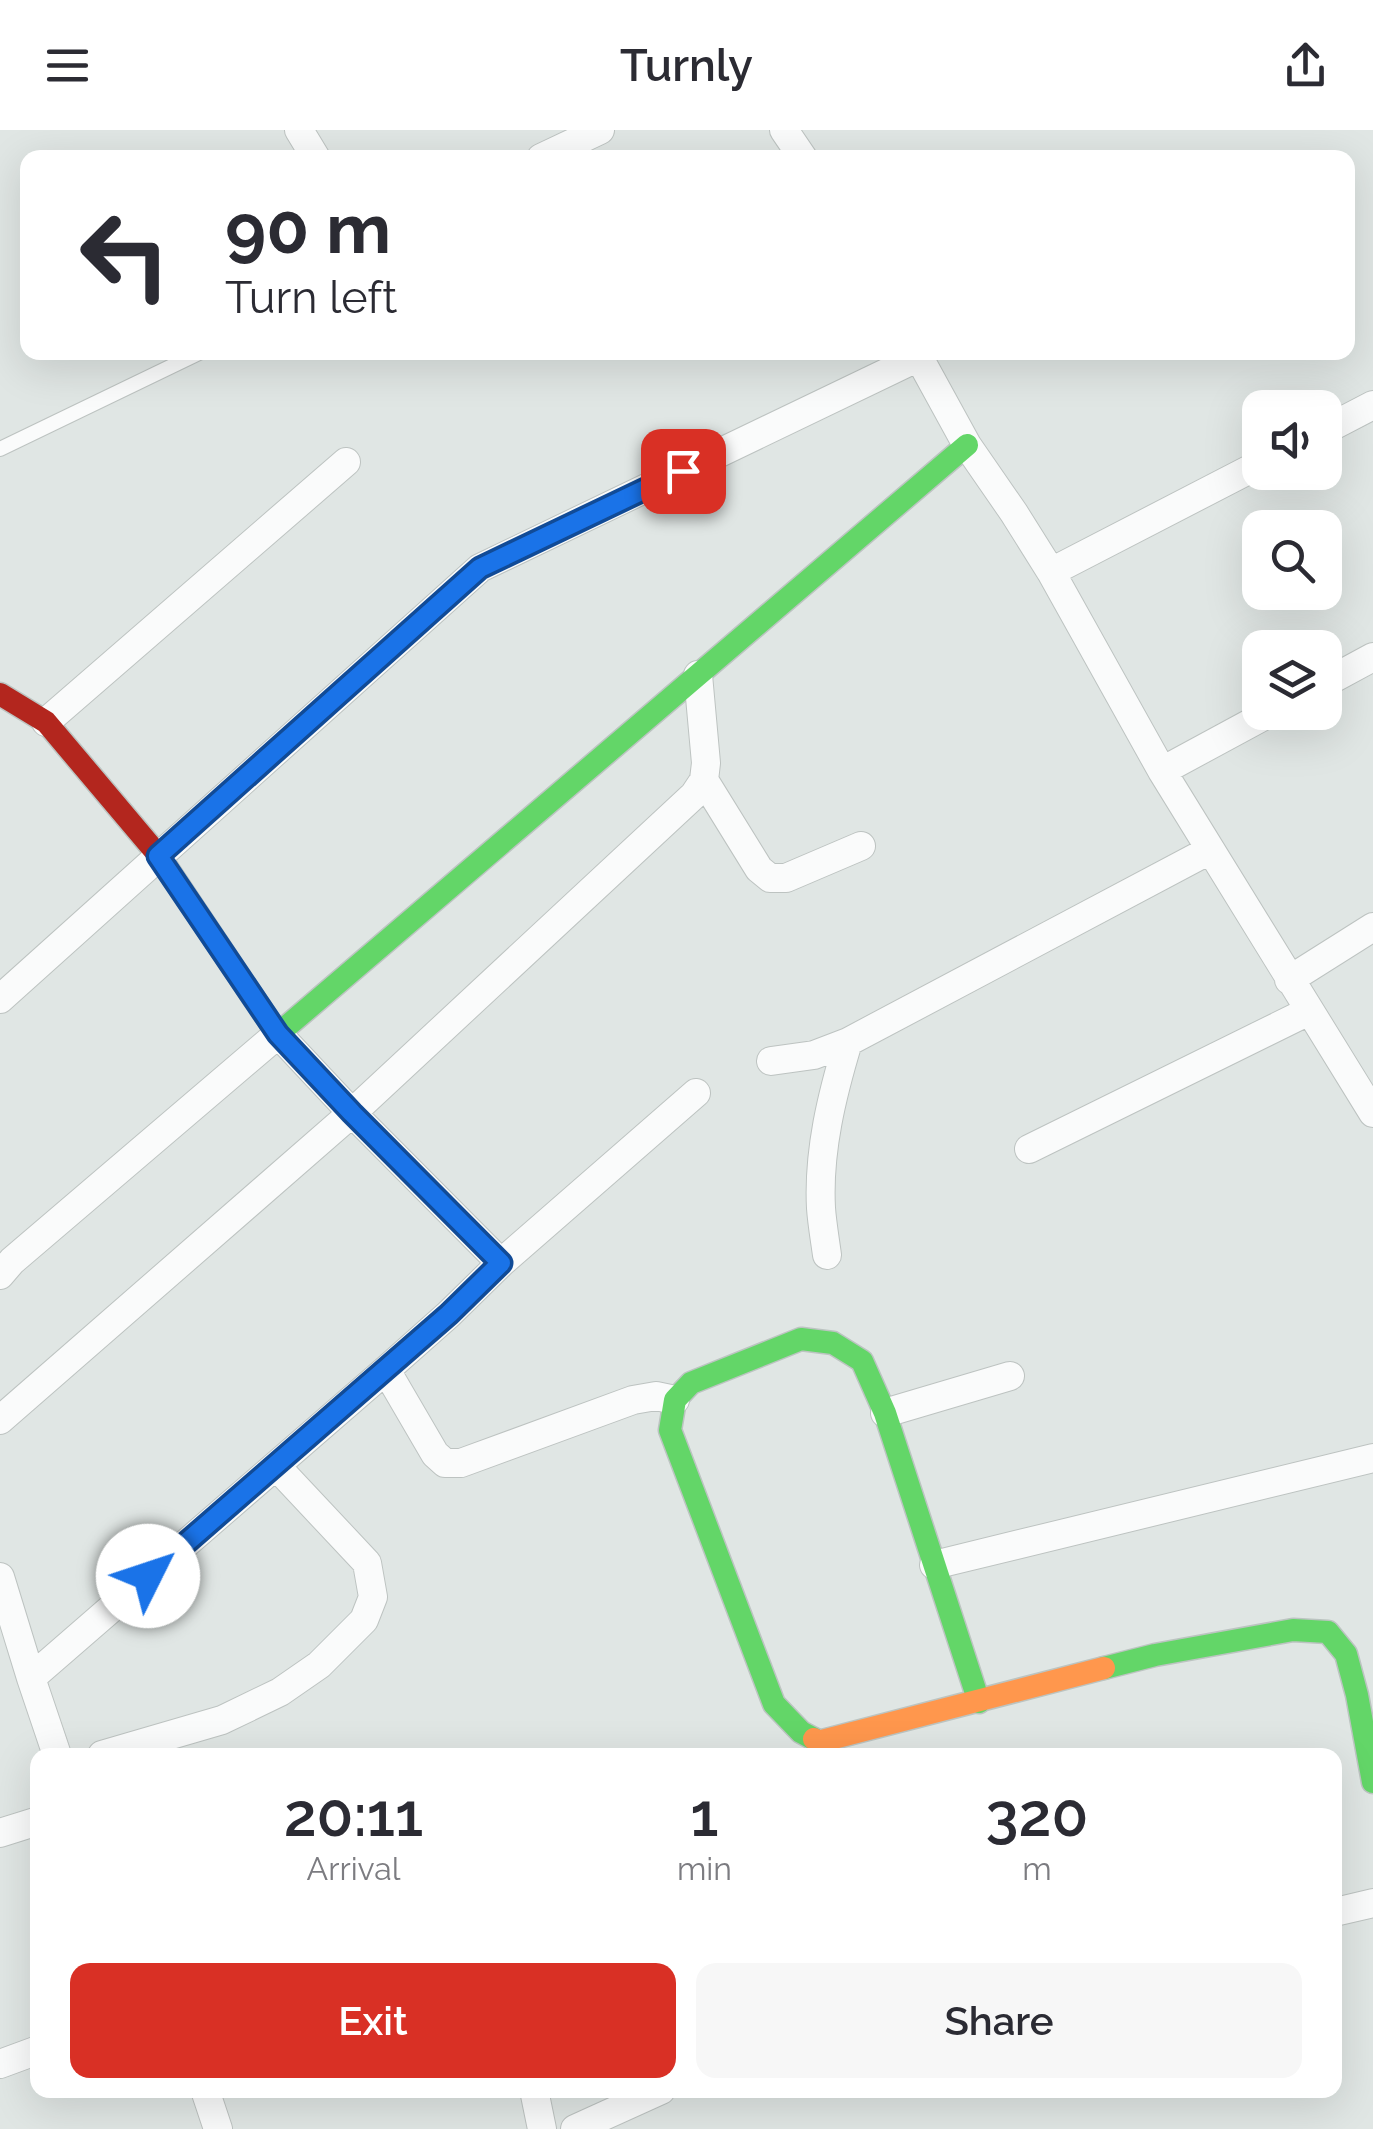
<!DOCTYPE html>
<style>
:root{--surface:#fff;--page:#f7f7f7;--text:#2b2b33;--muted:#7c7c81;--accent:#d93025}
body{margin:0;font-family:Raleway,sans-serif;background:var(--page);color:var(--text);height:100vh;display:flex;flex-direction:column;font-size:38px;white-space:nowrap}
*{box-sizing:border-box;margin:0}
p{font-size:32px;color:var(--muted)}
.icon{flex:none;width:55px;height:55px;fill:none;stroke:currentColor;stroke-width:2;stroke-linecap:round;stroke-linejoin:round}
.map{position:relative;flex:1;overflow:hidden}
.panel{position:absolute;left:30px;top:1618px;width:1312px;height:350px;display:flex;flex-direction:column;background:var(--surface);border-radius:20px;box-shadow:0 10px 40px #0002}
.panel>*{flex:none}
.banner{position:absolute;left:20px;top:20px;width:1335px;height:210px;border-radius:20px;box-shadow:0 10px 40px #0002;background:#fff;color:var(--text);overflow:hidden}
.tools{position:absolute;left:1242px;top:260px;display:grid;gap:20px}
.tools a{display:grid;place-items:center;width:100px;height:100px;border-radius:20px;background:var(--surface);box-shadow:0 10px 40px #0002;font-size:50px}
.pin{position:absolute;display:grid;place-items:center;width:85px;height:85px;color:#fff;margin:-42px;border-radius:20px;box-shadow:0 5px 15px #0006}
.me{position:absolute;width:110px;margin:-55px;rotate:49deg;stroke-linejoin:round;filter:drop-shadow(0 0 8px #0008)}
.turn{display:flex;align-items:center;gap:35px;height:210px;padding:0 40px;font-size:45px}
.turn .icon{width:130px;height:130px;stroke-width:2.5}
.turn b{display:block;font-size:70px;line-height:85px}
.eta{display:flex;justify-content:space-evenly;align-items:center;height:170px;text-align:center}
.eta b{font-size:60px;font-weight:600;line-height:70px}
.primary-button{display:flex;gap:20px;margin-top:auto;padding:20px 40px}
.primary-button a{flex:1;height:115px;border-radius:20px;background:var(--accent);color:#fff;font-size:40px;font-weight:600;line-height:115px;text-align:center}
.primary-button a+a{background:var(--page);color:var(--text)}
header{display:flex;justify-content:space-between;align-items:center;height:130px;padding:0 40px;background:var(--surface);font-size:45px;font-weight:600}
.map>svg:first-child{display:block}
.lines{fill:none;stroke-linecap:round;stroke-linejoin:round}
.lane-casing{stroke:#bdc3c1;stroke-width:16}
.street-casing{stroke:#bdc3c1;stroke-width:30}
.fast-casing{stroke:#bcc4c1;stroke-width:25}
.slow-casing{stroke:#bcc4c1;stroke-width:25}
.jam-casing{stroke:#bcc4c1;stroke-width:25}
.lane{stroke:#fafbfb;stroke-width:14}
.street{stroke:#fafbfb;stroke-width:28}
.fast{stroke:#63d668;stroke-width:22}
.slow{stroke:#ff974d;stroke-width:22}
.jam{stroke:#b3261e;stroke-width:22}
.route-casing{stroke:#114b97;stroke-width:25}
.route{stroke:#1a73e8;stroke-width:18}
</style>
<header><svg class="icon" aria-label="menu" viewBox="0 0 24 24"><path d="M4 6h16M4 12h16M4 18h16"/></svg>Turnly<svg class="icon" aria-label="share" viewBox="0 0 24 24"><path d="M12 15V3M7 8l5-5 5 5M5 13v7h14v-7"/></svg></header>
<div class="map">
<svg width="1373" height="1999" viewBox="0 0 1373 1999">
<rect width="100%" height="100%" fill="#e0e6e4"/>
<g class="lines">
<g class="lane-casing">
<path id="lane" d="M0,319L201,222"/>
</g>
<g class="street-casing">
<path id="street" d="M299,0L316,28
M784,0L803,28
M541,28L600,0
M916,222L967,315L1014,383L1051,442L1162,641L1373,983
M1325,300L1373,275
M1051,442L1260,334
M1325,553L1373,527
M46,592L346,332
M1162,641L1271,582
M704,650L759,739L770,748H786L861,716
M1289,850L1373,797
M0,869L480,438L919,227
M771,931L814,925L848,912L1210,720
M1029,1019L1309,881
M827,1125C825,1110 822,1093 821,1078C818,1021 832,965 848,912
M0,1145L12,1131L278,904L352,983L501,1133
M386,1240L435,1324L445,1333H461L633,1270L656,1266L675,1270
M885,1283L1010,1246
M0,1290L352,983L694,665L704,650L706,633L698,545
M934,1435L1373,1328
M0,1447L31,1548
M57,1625L31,1548L386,1240L449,1184L501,1133L696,963
M102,1625L222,1590L280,1562L319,1535L364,1490L373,1467L367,1433L276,1336
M0,1703L38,1691
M1335,1782L1373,1773
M0,1934L38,1920
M205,1960L218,1999
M534,1960L542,1999
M575,1999L661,1960"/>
</g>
<g class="fast-casing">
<path id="fast" d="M253,867L278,904L967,315
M1104,1538L1155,1525L1293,1500L1328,1502L1346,1524L1357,1565L1373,1652
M814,1609L801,1602L774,1574L670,1300L675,1270L691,1253L801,1209L833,1213L862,1231L885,1283L979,1572"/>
</g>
<g class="slow-casing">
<path id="slow" d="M814,1609L818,1612L1104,1538"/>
</g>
<g class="jam-casing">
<path id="jam" d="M0,564L46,592L159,726L253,867"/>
</g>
<use href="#lane" class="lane"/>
<use href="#street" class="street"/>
<use href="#fast" class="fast"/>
<use href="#slow" class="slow"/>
<use href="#jam" class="jam"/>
</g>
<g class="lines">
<g class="route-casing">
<path id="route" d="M148,1446L449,1184L501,1133L352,983L278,904L158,726L480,438L683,341"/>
</g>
<use href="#route" class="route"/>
</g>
</svg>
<div class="tools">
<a><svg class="icon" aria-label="sound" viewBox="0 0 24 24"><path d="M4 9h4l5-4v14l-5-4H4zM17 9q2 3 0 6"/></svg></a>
<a><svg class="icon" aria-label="search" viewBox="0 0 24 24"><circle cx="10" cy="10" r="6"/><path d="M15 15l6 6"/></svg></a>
<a><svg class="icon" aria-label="layers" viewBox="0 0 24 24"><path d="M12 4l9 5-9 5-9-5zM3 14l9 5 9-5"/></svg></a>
</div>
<div class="pin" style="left:683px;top:341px;background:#d93025"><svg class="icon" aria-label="arrive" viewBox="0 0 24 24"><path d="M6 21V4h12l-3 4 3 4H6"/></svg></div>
<svg class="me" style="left:148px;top:1446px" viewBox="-20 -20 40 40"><circle r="19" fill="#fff"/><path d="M0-13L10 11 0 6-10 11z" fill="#1a73e8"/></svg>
<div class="banner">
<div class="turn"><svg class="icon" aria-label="left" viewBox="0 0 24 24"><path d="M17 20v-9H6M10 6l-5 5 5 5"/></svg><div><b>90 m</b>Turn left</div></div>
</div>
<section class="panel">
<div class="eta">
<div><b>20:11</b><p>Arrival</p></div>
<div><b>1</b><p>min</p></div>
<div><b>320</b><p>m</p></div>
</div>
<div class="primary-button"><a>Exit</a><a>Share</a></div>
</section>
</div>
